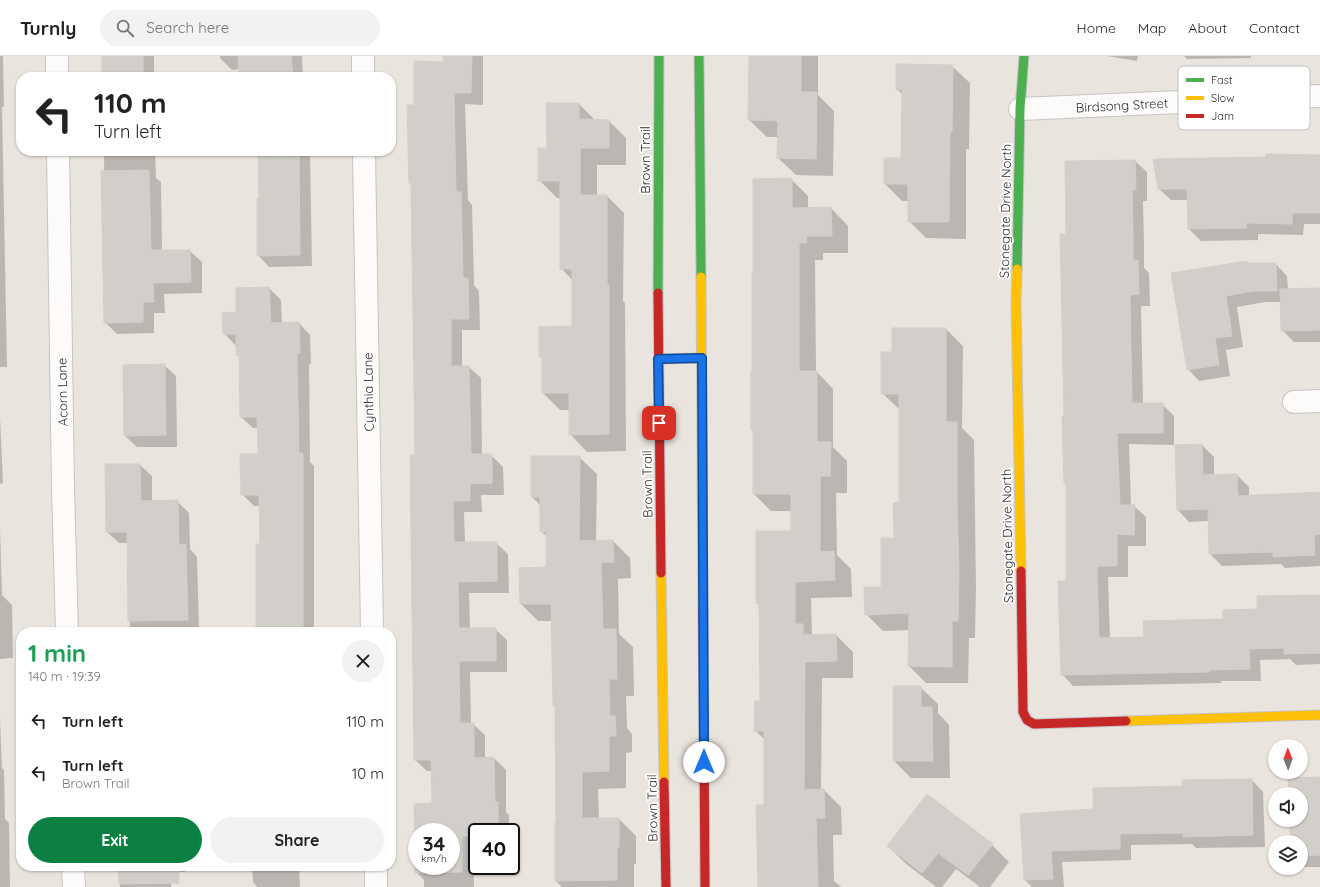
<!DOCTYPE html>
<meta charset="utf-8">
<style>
:root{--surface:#fff;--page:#f2f2f2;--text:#222;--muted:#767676;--line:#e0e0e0;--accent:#0b8043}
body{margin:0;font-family:Quicksand,sans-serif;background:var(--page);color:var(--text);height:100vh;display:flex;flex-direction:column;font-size:15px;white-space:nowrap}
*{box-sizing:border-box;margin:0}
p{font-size:13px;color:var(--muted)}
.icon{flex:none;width:22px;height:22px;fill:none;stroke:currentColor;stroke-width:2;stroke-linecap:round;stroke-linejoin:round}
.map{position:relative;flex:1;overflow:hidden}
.panel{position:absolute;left:16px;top:571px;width:380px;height:244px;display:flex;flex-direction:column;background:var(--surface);border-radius:16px;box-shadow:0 1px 3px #0004}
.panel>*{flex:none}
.hud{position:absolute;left:16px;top:16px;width:380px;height:84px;border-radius:16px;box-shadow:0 1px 3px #0004;background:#fff;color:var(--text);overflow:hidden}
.needle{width:26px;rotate:359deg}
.controls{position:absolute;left:1268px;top:683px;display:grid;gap:8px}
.controls a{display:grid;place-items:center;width:40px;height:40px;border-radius:50%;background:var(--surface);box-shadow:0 1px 3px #0004;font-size:20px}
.speed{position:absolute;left:408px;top:767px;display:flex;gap:8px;font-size:20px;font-weight:700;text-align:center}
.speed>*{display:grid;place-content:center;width:52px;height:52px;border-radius:50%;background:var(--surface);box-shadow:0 1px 3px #0004;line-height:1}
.speed small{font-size:10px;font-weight:400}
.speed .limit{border:2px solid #111;border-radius:6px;background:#fff;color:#111}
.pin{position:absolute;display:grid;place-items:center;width:34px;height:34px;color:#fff;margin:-17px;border-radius:8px;box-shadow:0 2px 6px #0006}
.me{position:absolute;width:44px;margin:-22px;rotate:0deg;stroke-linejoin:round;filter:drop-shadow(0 0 3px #0008)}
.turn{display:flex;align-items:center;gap:14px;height:84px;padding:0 12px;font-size:18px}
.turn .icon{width:52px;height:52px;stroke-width:2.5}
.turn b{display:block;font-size:28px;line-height:34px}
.round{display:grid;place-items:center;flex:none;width:42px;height:42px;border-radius:21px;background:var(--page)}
.head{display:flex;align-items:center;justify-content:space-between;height:68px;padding:0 12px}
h1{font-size:24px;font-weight:700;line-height:30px;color:#1e9e55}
.action{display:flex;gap:8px;margin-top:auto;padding:8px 12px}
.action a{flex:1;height:46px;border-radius:24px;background:var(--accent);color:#fff;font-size:16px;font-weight:700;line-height:46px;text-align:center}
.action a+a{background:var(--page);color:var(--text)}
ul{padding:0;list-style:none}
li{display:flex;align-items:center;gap:12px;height:52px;padding:0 12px}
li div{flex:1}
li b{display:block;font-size:15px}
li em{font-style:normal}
header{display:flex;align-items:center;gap:24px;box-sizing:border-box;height:56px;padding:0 20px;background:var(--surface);border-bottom:1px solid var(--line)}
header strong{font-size:19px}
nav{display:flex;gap:22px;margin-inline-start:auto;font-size:14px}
.search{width:280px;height:36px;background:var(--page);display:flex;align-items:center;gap:10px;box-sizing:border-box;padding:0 14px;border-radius:22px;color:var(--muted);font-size:15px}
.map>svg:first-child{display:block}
.shadow{fill:#0003;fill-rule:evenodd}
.building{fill:#d2ceca;stroke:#d4cfca;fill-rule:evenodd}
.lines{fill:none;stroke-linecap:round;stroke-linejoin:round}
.street-casing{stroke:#c6c4c4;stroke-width:24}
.fast-casing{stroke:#c6c4c4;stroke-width:11}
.slow-casing{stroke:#c6c4c4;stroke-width:11}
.jam-casing{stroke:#c6c4c4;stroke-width:11}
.street{stroke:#fcfbfa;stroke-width:22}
.fast{stroke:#4caf50;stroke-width:9}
.slow{stroke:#ffc107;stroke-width:9}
.jam{stroke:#c62828;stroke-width:9}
.route-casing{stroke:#114b97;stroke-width:10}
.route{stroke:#1a73e8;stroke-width:7}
.labels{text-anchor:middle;stroke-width:3.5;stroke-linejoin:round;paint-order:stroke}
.street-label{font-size:13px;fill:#2a2a2a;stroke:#fff}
.key{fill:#fff;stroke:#bfbfbf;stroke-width:1}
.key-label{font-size:11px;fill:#2a2a2a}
</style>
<header>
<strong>Turnly</strong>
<div class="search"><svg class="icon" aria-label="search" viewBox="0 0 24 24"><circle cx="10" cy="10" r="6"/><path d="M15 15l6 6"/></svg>Search here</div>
<nav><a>Home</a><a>Map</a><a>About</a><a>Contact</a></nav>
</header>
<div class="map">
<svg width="1320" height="831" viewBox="0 0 1320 831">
<rect width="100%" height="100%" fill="#eae4de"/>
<path class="shadow" d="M0,0H3L4,51H2L7,311H0Z
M103,0H154V21H103Z
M220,0H302L303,21H240V13L232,14L220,2Z
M444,0H483V49L465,48L468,144L472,149L474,229L479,235L480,274H462V311H469L481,322L482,399H491L503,411L504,439H481L482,456H464L465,487H496L508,498L509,537H469L470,573H495L507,584V616H470L471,668H473L485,679V702H494L506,714V756L509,759V776H477V791H473L474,831H424V824L416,816L415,748H433V715H427L415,704L416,400L412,128L410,126L415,50L444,7ZM417,776H451V810H417Z
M750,0H818V39L834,55L833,120L796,119L778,102V81H767L749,64Z
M1107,0H1138L1137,5Z
M1184,0H1251V2L1187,3Z
M952,10L970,27L969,93H966V183L926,182L909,165V145H902L885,128L902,103L903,39L897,33Z
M579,48L595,64L609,65L626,82V109H597V140H607L624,157L623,245L625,247L626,395L587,396L570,378V354H560L543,337V303L540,300L573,271V225L561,212V142H557L539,124L548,93Z
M104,95H155L156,122L161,126L162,195H190L202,206V237L164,238L165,257H154V277L117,278L105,266Z
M259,95H310L312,210L269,211L258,199L261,144Z
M1320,100V168H1304L1303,179L1258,178V184L1201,185L1189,173V144H1171L1159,133Z
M1135,105L1147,116V145H1143L1144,189V212L1149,217L1150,250H1141L1143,348H1162L1174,360V389L1129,388L1131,450H1134L1146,461V490H1128V521H1108L1110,583L1145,582L1224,564L1258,554L1320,540V608L1296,609L1290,603L1260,604L1261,625H1221V627L1073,630L1062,618L1066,526L1067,428L1065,427V361L1067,179Z
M791,123L808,140V153L831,152L848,170V197H823V204H815L816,315L833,333V391L847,405V437H836L837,499L851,513L852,541L811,542L812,578L813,579H836L853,596V622H822L821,734H824L841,751L842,779H833L834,825L841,831H760L765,750V684L755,674L761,646L760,550L757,547L792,476V455H771L754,438V375L752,373Z
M1247,206L1249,208H1276L1287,220L1288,234L1320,233V286H1294L1282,274L1281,246H1265L1237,251L1243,291L1226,294L1230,320L1199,325L1188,313L1172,218Z
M269,232L281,244L282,268L299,267L310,279L311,308H309L310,406L314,410V576H226L257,575L261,489L260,450H254L242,438L259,399L258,372H253L241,361L240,301L237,299V289H235L224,277L237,257V233Z
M946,273L963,290L962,372L974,384L976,533L975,582H969L968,627H926L909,610L910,574L883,575L866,558L882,532L895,483L900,447V354L882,337L893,297Z
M164,309L176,320L177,391H137L125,380Z
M0,361L3,427L0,428Z
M1202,389L1214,401V420L1237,419L1249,431V440L1320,437V510L1285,512L1281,508L1222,510L1210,498L1209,465L1189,466L1178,454Z
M579,401L597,418L596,485H613L630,502L631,522L618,523L619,578L633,591L634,640H626L627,672L632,678V696L626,697V732L598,733L599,763H619L636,780V808H634V831H562L556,825L557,767L556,652L554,650L552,565H538L521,548L520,513L547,512V481L541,475V450L532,441Z
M140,409L152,420V446L177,445L189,457L190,493L197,501L199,575L130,576L128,487H119L107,476Z
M0,471L2,539L12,549L13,602L0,603Z
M920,631L938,648V657L949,669L950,722H911L894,705Z
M0,662L2,712L4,714L5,763L9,767L10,831H0Z
M1320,722V811H1303L1301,809V786H1291L1290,764H1301V738H1290Z
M1252,724L1263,736L1265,791L1196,792L1192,788L1131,789V804L1062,806L1064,831H1032L1025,824L1021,759L1094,754L1183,731Z
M992,789L1009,806L990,831H980L956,813L942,831H936L905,807L888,790Z
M119,810H185V816H171V831H120Z
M252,810H299L300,831H257L253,826Z"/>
<path class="building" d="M102,0H143V21H102Z
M238,0H291L293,21H239Z
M443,0H472L471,37H454L456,136H461L463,222H468L469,263H451V310H469L471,398H492V427L470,428V445H453L454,486H497V525L458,526L459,572H496V605H459L460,667H474V702L494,701L495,746H498V776H477V780H462V816L415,817L414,748L432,747L431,704H414L410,399H415L411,127H409L407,49H414V5L443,6ZM417,776H451V810H417Z
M749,0H801V36H817L816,103L777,102L778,65L748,64Z
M896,8L953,9L952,76H950L949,166H908V128H884V102H901L902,33L896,34Z
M546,47H579V63L609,64V92H580V139H607V229H609V378L569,379V337H542V300H539V271L572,270V213H560V125H538V92H547Z
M258,95H299L300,199L257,200V143H259Z
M1266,98L1320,99V157H1292V168L1246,167L1247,172L1188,173L1187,133H1158L1153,103L1266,101Z
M1135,104L1136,133L1132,134L1133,176V204H1138L1139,238L1130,239L1132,347H1163V377H1117L1120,449H1135L1134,479L1117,478V510H1097L1099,582L1144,581L1143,565L1223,563V554L1257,553V540L1320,539V597L1284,598V592L1249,593L1250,613L1209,614V616L1061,619L1058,525H1066V427H1064L1062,360H1064L1060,178H1066L1065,105Z
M149,114L151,194H190L191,226L153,227L154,246H143V266L104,267L101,115Z
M792,122V152L831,151L832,180H806L807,187H799V315H817V386H831L830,420H820V496L834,495L835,524L795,526V568H803V579L836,578L837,605L805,606L804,734L824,733L825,762H816L818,831H758L756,749H764V675H754L755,645H760L759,547H756V475H791V438H753V374H751V315H752V218H753V123Z
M1247,205V207H1276L1277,235H1253L1226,240L1232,280L1215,282L1219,309L1187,314L1171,217Z
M269,231L271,267L299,266L300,297H297L299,397H303V576H256V488H260L259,439H241L240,398H258L257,361H240L239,299H236V278H223L222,257L236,256V232Z
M1320,232V274L1281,275L1280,233Z
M892,272H946V366H957V445L959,515L958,565H952V611L908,610L909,557L865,559L864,531H881V482H894L893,447L899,446V338H881V296H892Z
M165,308L166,379L124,380L123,309Z
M1202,388L1203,419L1237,418L1238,440L1320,436V478L1314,479L1315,499L1273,501V496L1209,498L1208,453L1177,454L1175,389Z
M531,400H580L579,485L613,484L614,506H601L603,573H616L617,623H609L610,660H615L616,680H609V715L582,716V762H619V791H617V824L555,825V766H556L555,650H553L551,548H520L519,512L546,511V476H540V441H531Z
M105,408H140L141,445L178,444L179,489L186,488L188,564L128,565L127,476H106Z
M893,630H921V651H932L933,705H893Z
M1320,721V799L1301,800V786H1290V764H1301V738H1289L1288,722Z
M1252,723L1253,779L1183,781V777L1120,778V793L1051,795L1053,823L1024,824L1020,758L1093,753V732L1182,730V724Z
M927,738L993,788L968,819L938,797L922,817L887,790Z
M118,810H179V827L119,828Z"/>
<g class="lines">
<g class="street-casing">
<path id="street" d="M57,0V21
M363,0V21
M1020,53L1320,40
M58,95L63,432L67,576
M364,95L372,576
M1294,346L1320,345
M73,810L74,831
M376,810V831"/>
</g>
<g class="fast-casing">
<path id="fast" d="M699,0L701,221
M1017,213L1020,53L1024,0
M658,237L659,0"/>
</g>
<g class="slow-casing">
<path id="slow" d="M1017,213L1016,246L1021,515
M701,221L703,553
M661,517L664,726
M1126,665L1320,659"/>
</g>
<g class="jam-casing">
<path id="jam" d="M658,237L661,517
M658,303L702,302
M1021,515L1023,656L1027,664L1034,668L1126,665
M703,553L705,831
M664,726L666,831"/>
</g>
<use href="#street" class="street"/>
<use href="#fast" class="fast"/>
<use href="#slow" class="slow"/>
<use href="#jam" class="jam"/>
</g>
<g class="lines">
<g class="route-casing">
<path id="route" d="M659,367L658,303L702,302L704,706"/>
</g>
<use href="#route" class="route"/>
</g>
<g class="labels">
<g class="street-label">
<text transform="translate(1122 49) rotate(-3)" y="5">Birdsong Street</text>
<text transform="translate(645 104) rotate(-90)" y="5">Brown Trail</text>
<text transform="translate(1005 155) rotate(-89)" y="5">Stonegate Drive North</text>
<text transform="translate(62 336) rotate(-91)" y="5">Acorn Lane</text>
<text transform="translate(368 336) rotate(-91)" y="5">Cynthia Lane</text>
<text transform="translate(647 428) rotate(-91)" y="5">Brown Trail</text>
<text transform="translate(1007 480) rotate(-91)" y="5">Stonegate Drive North</text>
<text transform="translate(652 752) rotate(-91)" y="5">Brown Trail</text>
</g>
</g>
<rect x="1178" y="10" width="132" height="64" rx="6" class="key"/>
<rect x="1186" y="22" width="18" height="4" fill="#4caf50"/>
<rect x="1186" y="40" width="18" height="4" fill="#ffc107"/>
<rect x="1186" y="58" width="18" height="4" fill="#c62828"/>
<g class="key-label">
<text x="1211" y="28">Fast</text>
<text x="1211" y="46">Slow</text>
<text x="1211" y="64">Jam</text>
</g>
</svg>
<div class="controls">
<a><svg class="needle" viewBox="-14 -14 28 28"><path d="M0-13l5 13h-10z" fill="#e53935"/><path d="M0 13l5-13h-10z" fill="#767676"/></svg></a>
<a><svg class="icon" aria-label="sound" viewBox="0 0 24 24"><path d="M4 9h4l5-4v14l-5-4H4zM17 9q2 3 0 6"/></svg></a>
<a><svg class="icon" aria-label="layers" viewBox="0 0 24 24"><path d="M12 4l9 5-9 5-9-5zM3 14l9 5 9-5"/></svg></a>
</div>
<div class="speed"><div>34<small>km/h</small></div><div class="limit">40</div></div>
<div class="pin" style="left:659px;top:367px;background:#d93025"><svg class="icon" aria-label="arrive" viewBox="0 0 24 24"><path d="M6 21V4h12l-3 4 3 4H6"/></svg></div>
<svg class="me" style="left:704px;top:706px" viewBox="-20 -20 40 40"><circle r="19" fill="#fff"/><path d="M0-13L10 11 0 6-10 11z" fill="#1a73e8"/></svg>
<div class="hud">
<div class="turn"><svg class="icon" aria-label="left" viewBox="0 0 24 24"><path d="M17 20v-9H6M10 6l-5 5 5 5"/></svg><div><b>110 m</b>Turn left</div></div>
</div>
<section class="panel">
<div class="head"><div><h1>1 min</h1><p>140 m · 19:39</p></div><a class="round"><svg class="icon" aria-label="close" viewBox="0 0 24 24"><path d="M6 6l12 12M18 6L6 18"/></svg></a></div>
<ul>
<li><svg class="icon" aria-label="left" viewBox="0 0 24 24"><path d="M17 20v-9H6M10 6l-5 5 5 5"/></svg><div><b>Turn left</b></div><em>110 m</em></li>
<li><svg class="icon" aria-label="left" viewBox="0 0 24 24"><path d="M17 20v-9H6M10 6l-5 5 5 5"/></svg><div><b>Turn left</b><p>Brown Trail</p></div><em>10 m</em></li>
</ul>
<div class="action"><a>Exit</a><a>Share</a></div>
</section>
</div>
